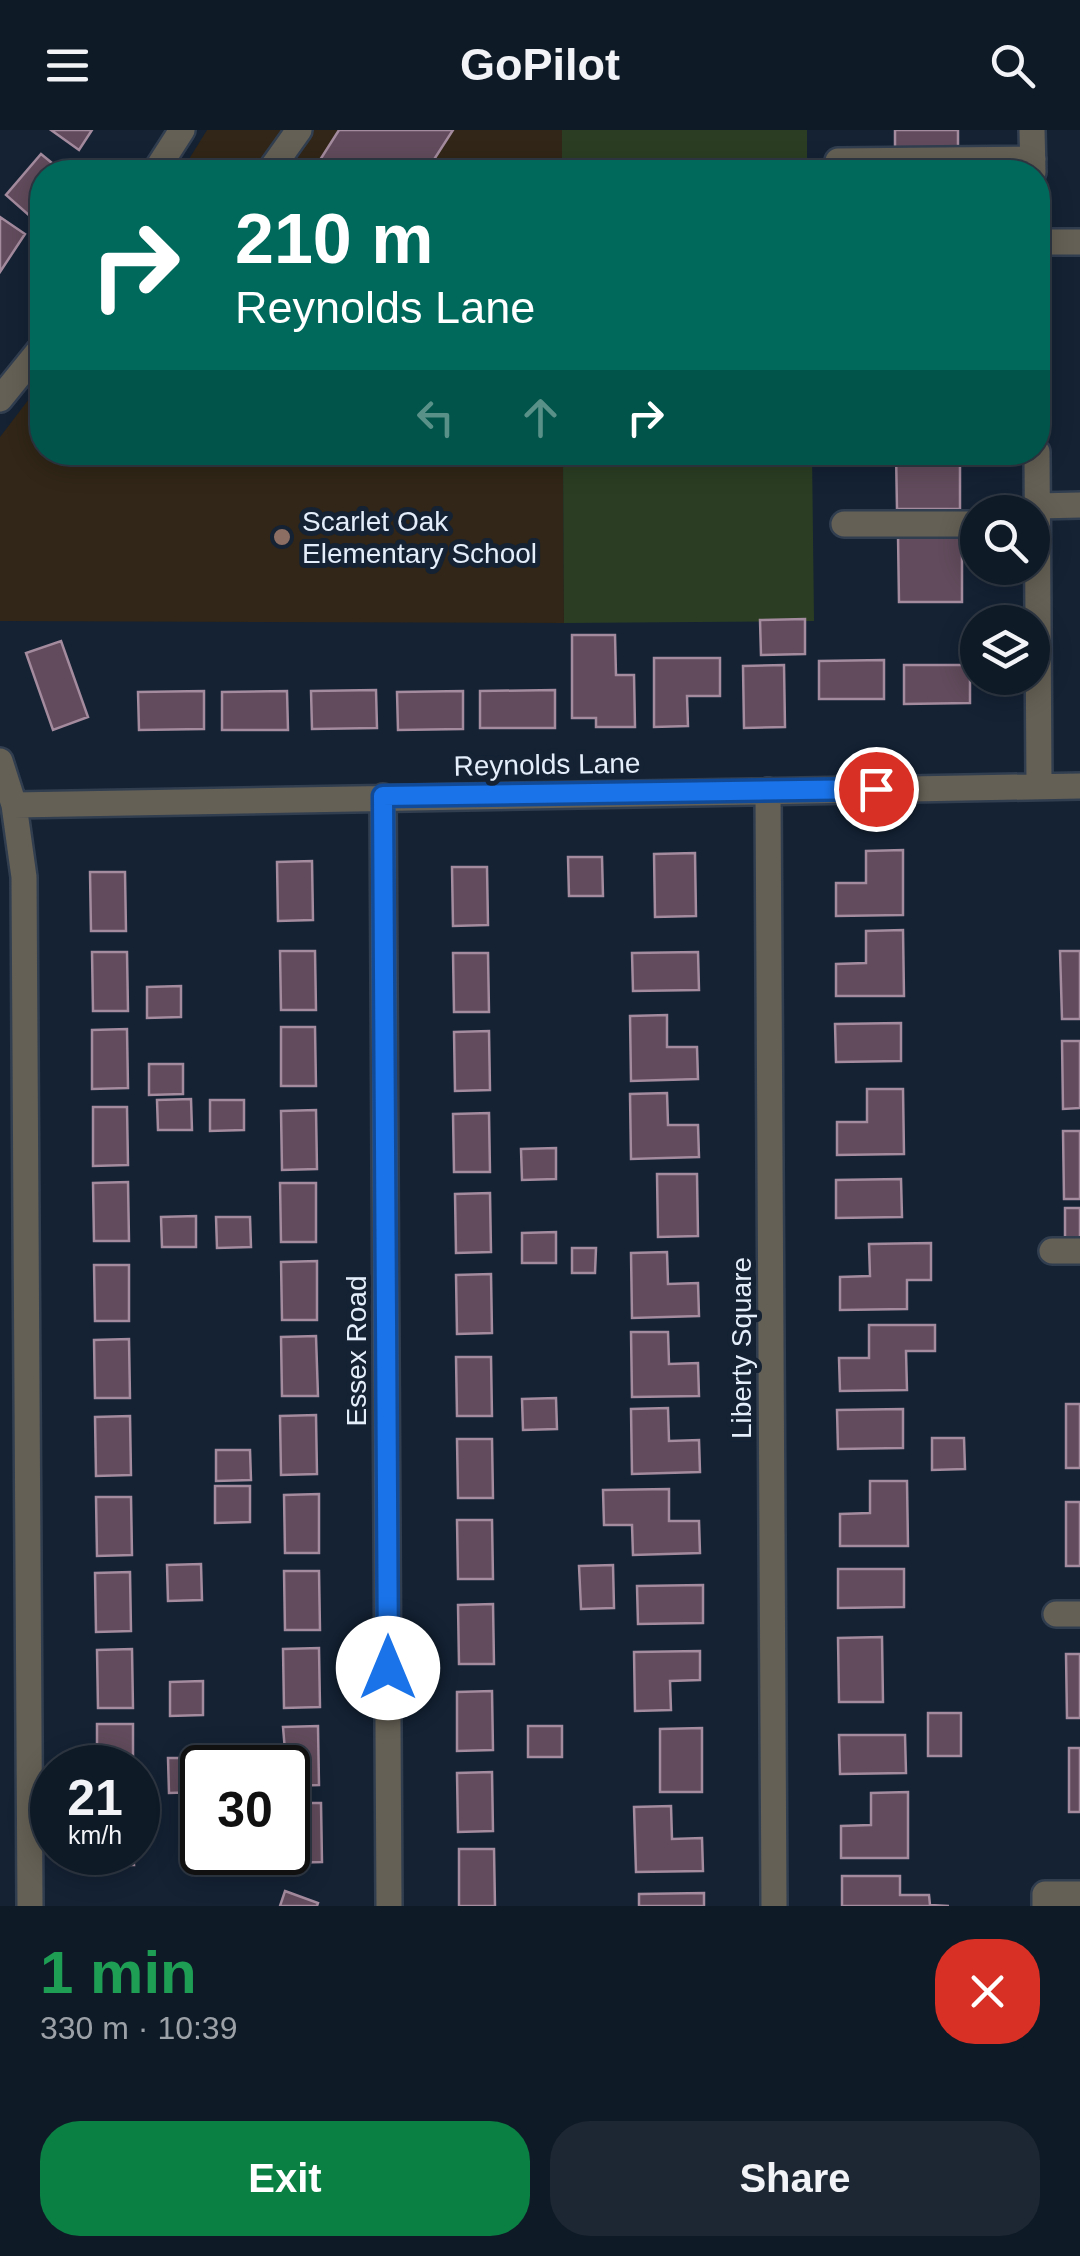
<!DOCTYPE html>
<meta charset="utf-8">
<style>
:root{--surface:#0f1a27;--page:#1d2733;--text:#f1f3f6;--muted:#9ba1a7;--line:#2f3844;--accent:#0b8043}
body{margin:0;font-family:Helvetica,sans-serif;background:var(--page);color:var(--text);height:100vh;display:flex;flex-direction:column;font-size:38px;white-space:nowrap}
*{box-sizing:border-box;margin:0}
p{font-size:32px;color:var(--muted)}
.icon{flex:none;width:55px;height:55px;fill:none;stroke:currentColor;stroke-width:2;stroke-linecap:round;stroke-linejoin:round}
.map{position:relative;height:1776px;overflow:hidden}
.side{display:flex;flex-direction:column;background:var(--surface);flex:1}
.side>*{flex:none}
.top-card{position:absolute;left:30px;top:30px;width:1020px;height:305px;border-radius:40px;box-shadow:0 5px 25px #0003,0 0 0 2px var(--line);background:#00695c;color:#fff;overflow:hidden}
.fabs{position:absolute;left:960px;top:365px;display:grid;gap:20px}
.fabs a{display:grid;place-items:center;width:90px;height:90px;border-radius:50%;background:var(--surface);box-shadow:0 5px 25px #0003,0 0 0 2px var(--line);font-size:50px}
.speed{position:absolute;left:30px;top:1615px;display:flex;gap:20px;font-size:50px;font-weight:700;text-align:center}
.speed>*{display:grid;place-content:center;width:130px;height:130px;border-radius:50%;background:var(--surface);box-shadow:0 5px 25px #0003,0 0 0 2px var(--line);line-height:1}
.speed small{font-size:25px;font-weight:400}
.speed .limit{border:5px solid #111;border-radius:15px;background:#fff;color:#111}
.pin{position:absolute;display:grid;place-items:center;width:85px;height:85px;color:#fff;margin:-42px;border:5px solid #fff;border-radius:50%;box-shadow:0 2px 10px #0007}
.me{position:absolute;width:110px;margin:-55px;rotate:0deg;stroke-linejoin:round;filter:drop-shadow(0 0 8px #0008)}
.turn{display:flex;align-items:center;gap:35px;height:210px;padding:0 40px;font-size:45px}
.turn .icon{width:130px;height:130px;stroke-width:2.5}
.turn b{display:block;font-size:70px;line-height:85px}
.lanes{display:flex;align-items:center;height:95px;padding:0 40px;background:#0003;justify-content:center;gap:50px;direction:ltr}
.lanes .off{opacity:.35}
.round{display:grid;place-items:center;flex:none;width:105px;height:105px;border-radius:40px;background:var(--page)}
.head{display:flex;align-items:center;justify-content:space-between;height:170px;padding:0 40px}
h1{font-size:60px;font-weight:700;line-height:75px;color:#1e9e55}
.action{display:flex;gap:20px;margin-top:auto;padding:20px 40px}
.action a{flex:1;height:115px;border-radius:40px;background:var(--accent);color:#fff;font-size:40px;font-weight:700;line-height:115px;text-align:center}
.action a+a{background:var(--page);color:var(--text)}
header{display:flex;justify-content:space-between;align-items:center;height:130px;padding:0 40px;background:var(--surface);font-size:45px;font-weight:700}
.map>svg:first-child{display:block}
.education{fill:#312617}
.green{fill:#2b3e23}
.building{fill:#614b5c;stroke:#a48b9e;stroke-width:2.5}
.lines{fill:none;stroke-linecap:round;stroke-linejoin:round}
.minor-casing{stroke:#313e50;stroke-width:30}
.minor{stroke:#656055;stroke-width:25}
.route-casing{stroke:#114b97;stroke-width:25}
.route{stroke:#1a73e8;stroke-width:18}
.education-dot{fill:#8d6e63;stroke:#142234;stroke-width:4}
.labels{text-anchor:middle;stroke-width:10;stroke-linejoin:round;paint-order:stroke}
.poi-label{font-size:28px;fill:#e4edfa;stroke:#142234;text-anchor:start}
.street-label{font-size:28px;fill:#e4edfa;stroke:#142234}
</style>
<header><svg class="icon" aria-label="menu" viewBox="0 0 24 24"><path d="M4 6h16M4 12h16M4 18h16"/></svg>GoPilot<svg class="icon" aria-label="search" viewBox="0 0 24 24"><circle cx="10" cy="10" r="6"/><path d="M15 15l6 6"/></svg></header>
<div class="map">
<svg width="1080" height="1776" viewBox="0 0 1080 1776">
<rect width="100%" height="100%" fill="#142234"/>
<path class="education" d="M207,0H562V42H181Z
M42,252V322L563,323L564,493L0,491V307Z"/>
<path class="green" d="M562,0H807V42H562Z
M563,323H812L814,491L564,493Z"/>
<path class="building" d="M51,0H92L79,20Z
M339,0H453L426,42H295L300,33L313,41Z
M895,0H958V18H895Z
M41,24L63,42H42V75L31,87L6,65Z
M0,87L25,104L0,142Z
M896,322H960V379H897Z
M962,404V472H899L898,405Z
M805,489V524L761,525L760,490Z
M572,505H615L616,545H634L635,597H596V588H572Z
M61,511L88,587L53,600L26,523Z
M654,528H720V566H687L688,596L654,597Z
M884,530V569H819V531Z
M784,535L785,597L744,598L743,536Z
M904,535H970V573L904,574Z
M376,560L377,598L312,599L311,561Z
M555,560V598H480V561Z
M204,561V599L139,600L138,562Z
M287,561L288,600H222V562Z
M463,561V599L398,600L397,562Z
M903,720V785L836,786V753H866V721Z
M695,723L696,786L655,787L654,724Z
M568,727H602L603,766H569Z
M312,731L313,790L278,791L277,732Z
M452,737H487L488,795L453,796Z
M90,742H125L126,801H91Z
M903,800L904,866H836V834L866,833V801Z
M280,821H315L316,880H281Z
M1060,821H1080V889H1062Z
M92,822H127L128,881H93Z
M698,822L699,860L633,861L632,823Z
M453,823H488L489,882H454Z
M181,856V887L147,888V857Z
M667,885V917H697L698,949L631,951L630,886Z
M901,893V931L836,932L835,894Z
M281,897H315L316,956H281Z
M127,899L128,958L92,959V900Z
M489,901L490,960L455,961L454,902Z
M1062,911H1080V978L1063,979Z
M149,934H183V964L149,965Z
M867,959H903L904,1024L837,1025V992H867Z
M667,963L668,995H698L699,1027L631,1029L630,964Z
M191,969L192,1000H158L157,970Z
M210,970H244V1000L210,1001Z
M93,977H127L128,1035L93,1036Z
M316,980L317,1039L282,1040L281,981Z
M489,983L490,1042H454L453,984Z
M1063,1001H1080V1069H1064Z
M556,1018V1049L522,1050L521,1019Z
M657,1044H697L698,1106L658,1107Z
M901,1049L902,1087L836,1088V1050Z
M128,1052L129,1111H94L93,1053Z
M280,1053H316V1112H281Z
M490,1063L491,1122L456,1123L455,1064Z
M1065,1078H1080V1109H1065Z
M196,1086V1117H162L161,1087Z
M216,1087H250L251,1117L217,1118Z
M556,1102V1133H522V1103Z
M931,1113V1150H907V1179L840,1180V1147L870,1146L869,1114Z
M572,1118H596L595,1143H572Z
M667,1122L668,1154L698,1153L699,1186L632,1188L631,1123Z
M317,1131V1190H282L281,1132Z
M94,1135H129V1191H95Z
M491,1144L492,1203L457,1204L456,1145Z
M869,1195H935V1221H906L907,1260L840,1261L839,1228H869Z
M631,1202H668L669,1234L698,1233L699,1266L632,1267Z
M316,1206L318,1266H282L281,1207Z
M129,1209L130,1268H95L94,1210Z
M456,1227H491L492,1286H457Z
M556,1268L557,1299L523,1300L522,1269Z
M1066,1274H1080V1338H1066Z
M668,1278L669,1311L699,1310L700,1342L632,1344L631,1279Z
M903,1279V1318L838,1319L837,1280Z
M316,1285L317,1344L281,1345L280,1286Z
M130,1286L131,1345L96,1346L95,1287Z
M932,1308H964L965,1339L932,1340Z
M457,1309H492L493,1368H458Z
M216,1320H250L251,1350L216,1351Z
M870,1351H907L908,1416H840V1384L870,1383Z
M215,1356H250V1392L215,1393Z
M669,1359V1391H699L700,1423L633,1425L632,1395H604L603,1360Z
M319,1364V1423H285L284,1365Z
M96,1367H131L132,1425L97,1426Z
M1066,1372H1080V1436H1066Z
M457,1390H492L493,1449H458Z
M201,1434L202,1470L168,1471L167,1435Z
M613,1435L614,1478L581,1479L579,1436Z
M838,1439H904V1477L838,1478Z
M284,1441H319L320,1500H285Z
M130,1442L131,1501L96,1502L95,1443Z
M703,1455V1493L638,1494L637,1456Z
M493,1474L494,1534H459L458,1475Z
M882,1507L883,1572H839L838,1508Z
M319,1518L320,1577L284,1578L283,1519Z
M132,1519L133,1578H98L97,1520Z
M700,1521V1550L670,1551L671,1580L635,1581L634,1522Z
M1066,1524H1080V1588H1067Z
M203,1551V1585L170,1586V1552Z
M492,1561L493,1620L457,1621V1562Z
M928,1583H961V1626H928Z
M97,1594H133V1638H97Z
M318,1596L319,1655L288,1656L283,1597Z
M528,1596H562V1627H528Z
M702,1598V1662H660V1599Z
M839,1605H905L906,1643L840,1644Z
M1069,1618H1080V1682H1069Z
M168,1628H201L202,1662L169,1663Z
M492,1642L493,1701L458,1702L457,1643Z
M908,1662V1728H841V1696L871,1695V1663Z
M288,1673H321L322,1732L287,1733Z
M671,1676L672,1709L702,1708L703,1741L636,1742L634,1677Z
M459,1719H494L495,1776H459Z
M98,1722H133L134,1735H98Z
M842,1746H900V1765H929L930,1775L949,1776H842Z
M285,1761L318,1773L317,1776H280Z
M704,1763V1776H639V1764Z"/>
<g class="lines">
<g class="minor-casing">
<path id="minor" d="M1032,0L1033,42
M838,31L1033,29
M155,42L182,0
M269,42L299,0
M1038,112H1080
M0,269L42,217
M1037,322L1039,656
M1038,376L1080,375
M844,394H978
M0,631L14,675L24,747L30,1776
M768,661L774,1776
M383,667L389,1776
M14,675L1080,656
M1052,1121H1080
M1056,1484H1080
M1045,1776V1764H1080"/>
</g>
<use href="#minor" class="minor"/>
</g>
<g class="lines">
<g class="route-casing">
<path id="route" d="M388,1538L383,666L876,659"/>
</g>
<use href="#route" class="route"/>
</g>
<circle class="education-dot" cx="282" cy="407" r="10"/>
<g class="labels">
<g class="poi-label">
<text x="302" y="401">Scarlet Oak<tspan x="302" dy="32">Elementary School</tspan></text>
</g>
<g class="street-label">
<text transform="translate(547 634) rotate(-1)" y="10">Reynolds Lane</text>
<text transform="translate(741 1218) rotate(-90)" y="10">Liberty Square</text>
<text transform="translate(356 1221) rotate(-90)" y="10">Essex Road</text>
</g>
</g>
</svg>
<div class="fabs">
<a><svg class="icon" aria-label="search" viewBox="0 0 24 24"><circle cx="10" cy="10" r="6"/><path d="M15 15l6 6"/></svg></a>
<a><svg class="icon" aria-label="layers" viewBox="0 0 24 24"><path d="M12 4l9 5-9 5-9-5zM3 14l9 5 9-5"/></svg></a>
</div>
<div class="speed"><div>21<small>km/h</small></div><div class="limit">30</div></div>
<div class="pin" style="left:876px;top:659px;background:#d93025"><svg class="icon" aria-label="arrive" viewBox="0 0 24 24"><path d="M6 21V4h12l-3 4 3 4H6"/></svg></div>
<svg class="me" style="left:388px;top:1538px" viewBox="-20 -20 40 40"><circle r="19" fill="#fff"/><path d="M0-13L10 11 0 6-10 11z" fill="#1a73e8"/></svg>
<div class="top-card">
<div class="turn"><svg class="icon" aria-label="right" viewBox="0 0 24 24"><path d="M7 20v-9h11M14 6l5 5-5 5"/></svg><div><b>210 m</b>Reynolds Lane</div></div>
<div class="lanes"><svg class="icon off" aria-label="left" viewBox="0 0 24 24"><path d="M17 20v-9H6M10 6l-5 5 5 5"/></svg><svg class="icon off" aria-label="ahead" viewBox="0 0 24 24"><path d="M12 20V5M6 11l6-6 6 6"/></svg><svg class="icon" aria-label="right" viewBox="0 0 24 24"><path d="M7 20v-9h11M14 6l5 5-5 5"/></svg></div>
</div>
</div>
<section class="side">
<div class="head"><div><h1>1 min</h1><p>330 m · 10:39</p></div><a class="round" style="background:#d93025;color:#fff"><svg class="icon" aria-label="close" viewBox="0 0 24 24"><path d="M6 6l12 12M18 6L6 18"/></svg></a></div>
<div class="action"><a>Exit</a><a>Share</a></div>
</section>
